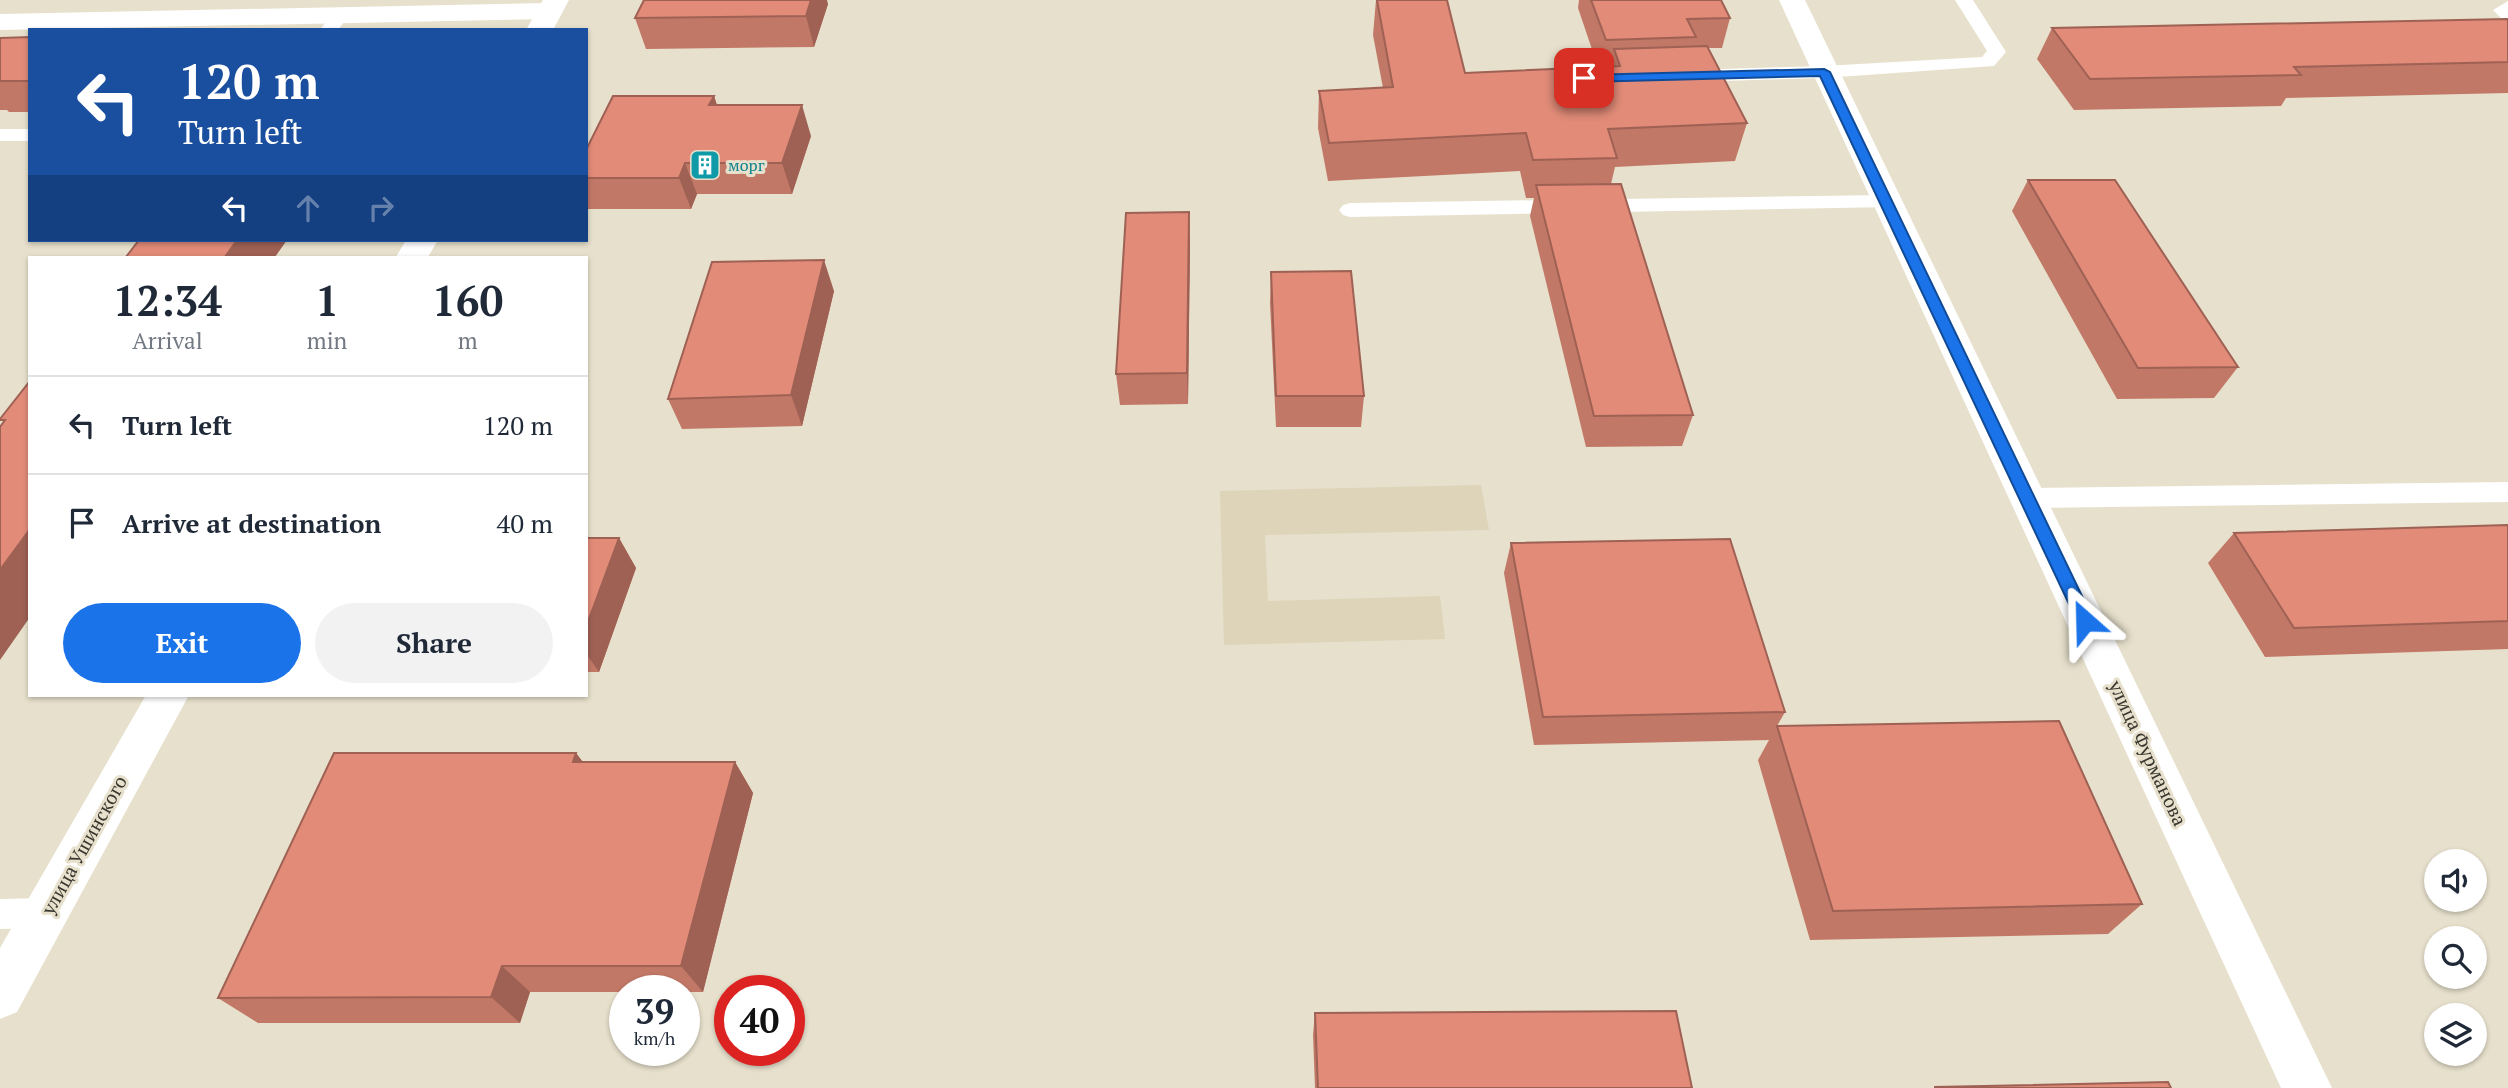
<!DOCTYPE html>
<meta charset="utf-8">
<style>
:root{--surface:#fff;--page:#f2f2f3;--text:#1f2937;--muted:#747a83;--line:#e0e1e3;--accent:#1a73e8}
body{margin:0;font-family:"PT Serif",serif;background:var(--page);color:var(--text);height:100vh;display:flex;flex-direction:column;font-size:26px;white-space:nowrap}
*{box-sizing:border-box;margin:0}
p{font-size:23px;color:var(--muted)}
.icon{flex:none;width:38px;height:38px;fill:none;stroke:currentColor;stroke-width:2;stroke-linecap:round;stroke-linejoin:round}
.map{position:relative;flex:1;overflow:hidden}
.side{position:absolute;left:28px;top:256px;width:560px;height:441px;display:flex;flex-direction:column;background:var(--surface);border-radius:0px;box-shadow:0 2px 5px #0004}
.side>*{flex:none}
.hud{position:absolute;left:28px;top:28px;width:560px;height:214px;border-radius:0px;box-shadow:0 2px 5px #0004;background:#1a4fa0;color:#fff;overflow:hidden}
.controls{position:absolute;left:2424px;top:849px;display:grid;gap:14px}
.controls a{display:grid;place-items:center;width:63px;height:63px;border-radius:50%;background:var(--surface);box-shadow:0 2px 5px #0004;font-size:35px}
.speed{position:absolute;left:609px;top:975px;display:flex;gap:14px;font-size:35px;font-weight:700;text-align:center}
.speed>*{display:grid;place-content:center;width:91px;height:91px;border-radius:50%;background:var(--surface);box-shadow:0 2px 5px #0004;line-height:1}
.speed small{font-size:18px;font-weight:400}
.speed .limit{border:10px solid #d22;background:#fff;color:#111}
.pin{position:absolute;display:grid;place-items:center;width:60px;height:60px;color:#fff;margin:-30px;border-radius:14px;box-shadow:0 4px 10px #0006}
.me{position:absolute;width:77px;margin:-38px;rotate:335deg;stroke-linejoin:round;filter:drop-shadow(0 0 5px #0008)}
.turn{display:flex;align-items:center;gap:24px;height:147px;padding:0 35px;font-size:32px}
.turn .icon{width:91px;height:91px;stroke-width:2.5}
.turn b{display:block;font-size:49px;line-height:60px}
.lanes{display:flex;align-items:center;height:66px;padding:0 35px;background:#0003;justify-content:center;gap:35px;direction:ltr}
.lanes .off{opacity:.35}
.eta{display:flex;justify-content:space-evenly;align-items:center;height:119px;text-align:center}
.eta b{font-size:42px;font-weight:700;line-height:49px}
.primary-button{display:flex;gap:14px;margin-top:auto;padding:14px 35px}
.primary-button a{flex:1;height:80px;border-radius:42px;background:var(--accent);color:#fff;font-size:28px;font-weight:700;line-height:80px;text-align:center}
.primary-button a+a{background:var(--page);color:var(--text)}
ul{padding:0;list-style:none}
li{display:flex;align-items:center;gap:21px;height:98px;padding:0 35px;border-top:2px solid var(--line)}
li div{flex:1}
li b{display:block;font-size:26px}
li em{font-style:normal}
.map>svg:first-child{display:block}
.built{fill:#ddd4b9}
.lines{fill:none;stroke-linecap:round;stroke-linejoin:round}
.lane{fill:#fff;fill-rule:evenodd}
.street{fill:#fff;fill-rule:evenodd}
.secondary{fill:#fff;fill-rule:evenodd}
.wall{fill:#c27867}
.shaded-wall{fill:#9e6154}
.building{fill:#e18b78;stroke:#9e6154;stroke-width:2}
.route{fill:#1a73e8;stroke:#114b97;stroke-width:2}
.labels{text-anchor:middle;stroke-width:6;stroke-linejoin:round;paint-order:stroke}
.far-culture-label{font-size:16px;fill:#0d838f;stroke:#e7e0cc;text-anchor:start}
.street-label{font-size:19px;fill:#38362e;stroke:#e7e0cc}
</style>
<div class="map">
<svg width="2508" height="1088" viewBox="0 0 2508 1088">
<rect width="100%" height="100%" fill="#e7e0cc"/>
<path class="built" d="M1481,485L1489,530L1265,535L1268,601L1440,596L1445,639L1224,645L1220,491Z"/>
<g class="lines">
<path class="lane" d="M1955,0H1973L2006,52L1994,66L1824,78L1686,82L1676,76L1686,70L1824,66L1982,57L1987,51Z
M2508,1V20L2502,19L2493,10Z
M340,10L349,15L338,30H320L334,11Z
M0,129H30V141H0Z
M1886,195L1893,197L1896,202L1893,207L1350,217L1343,215L1339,210L1343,205L1350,203Z
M2508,482V502L2027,508L2018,505L2014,498L2018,491L2027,488Z
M46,898L57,902L62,913L57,924L46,928L0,929V899Z"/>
<path class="street" d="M549,3L558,5L562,11L558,17L549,19L0,30V14Z"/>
<path class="secondary" d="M543,0H569L553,30H526Z
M1779,0H1805L2332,1088H2281Z
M406,240H438L428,257H396Z
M146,695H189L17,1012L0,1019V948Z"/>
</g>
<path class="wall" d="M1376,0H1447L1465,73L1598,67L1578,8L1579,0H1721L1730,18L1722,48H1708L1747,123L1735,161L1615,167L1611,184L1693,415L1682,446L1586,447L1530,216L1534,198H1526L1520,171L1328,181L1318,128L1319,91L1383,88L1373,35Z
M828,4L814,47L646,49L635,18Z
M2508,19V93L2286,98L2281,106L2074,110L2037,59L2052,28Z
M30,37V112H9L7,110H0V38Z
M714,96L717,105L811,136L792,194H697L691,209H587L586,150Z
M2028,180L2238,367L2214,398L2117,399L2012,211Z
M1189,212L1190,243L1188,404L1120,405L1116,374Z
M1271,272L1364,396L1361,427H1276L1270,303Z
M834,291L802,426L682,429L668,399Z
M2508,525V649L2265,657L2208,563L2234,533Z
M586,538H619L636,568L599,672H586Z
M1511,543L1785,712L1777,726L2142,904L2108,934L1810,940L1758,760L1769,740L1534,745L1504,573Z
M576,753L583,762H735L753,793L703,992H684V990H625V992H530L520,1023H258L218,998Z
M1315,1013L1692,1088H1315L1313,1035Z"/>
<path class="shaded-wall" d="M811,0H827L828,4L814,47L806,16Z
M714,96L724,127L709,105Z
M802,105L811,136L792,194L782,163Z
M685,163L697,194L691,209L679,178Z
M1189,212L1190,243L1188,404L1187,373Z
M237,240H287L275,257H225Z
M824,260L834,291L802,426L791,395Z
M30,529V617L0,660V570Z
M619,538L636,568L599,672L586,653V627Z
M576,753L599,784L573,762Z
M735,762L753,793L703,992L681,966Z
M502,966L530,992L520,1023L491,997Z"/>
<path class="building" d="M644,0H811L806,16L635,18Z
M1377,0H1447L1465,73L1620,66L1614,49L1707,46L1747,123L1608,129L1617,158L1533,160L1526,133L1329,143L1319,91L1393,87Z
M1591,0H1721L1730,18L1687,19L1696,37L1606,40Z
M2508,19V62L2294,67L2301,75L2090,79L2052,28Z
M30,37V81H0V38Z
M613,96H714L709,105H802L782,163H685L679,178H586V150Z
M2028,180H2115L2238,367L2138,368Z
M1621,184L1693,415L1594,416L1536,185Z
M1189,212L1187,373L1116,374L1126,213Z
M139,240H237L225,257H126Z
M824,260L791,395L668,399L712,262Z
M1351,271L1364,396H1276L1271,272Z
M30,381V529L0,570V427L5,420H0V419Z
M2508,525V621L2294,628L2234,533Z
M586,538H619L586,627Z
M1730,539L1785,712L1543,717L1511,543Z
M2059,721L2142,904L1833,911L1777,726Z
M334,753H576L573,762H735L681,966H502L491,997L218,998Z
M1676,1011L1692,1088H1318L1315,1013Z
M2168,1082L2171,1088H1935V1087Z"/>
<path class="route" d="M1824,69L1830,72L2094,621L2091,625H2079L2077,621L1820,76L1584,82L1578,78L1584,75Z"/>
<defs>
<g id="building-square" transform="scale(1.575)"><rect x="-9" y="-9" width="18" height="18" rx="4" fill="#0f9aa8" stroke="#e7e0cc"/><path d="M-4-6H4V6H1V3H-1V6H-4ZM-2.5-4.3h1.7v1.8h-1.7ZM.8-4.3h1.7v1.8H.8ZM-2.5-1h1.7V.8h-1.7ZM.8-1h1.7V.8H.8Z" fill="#fff"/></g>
</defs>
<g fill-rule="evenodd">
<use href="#building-square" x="705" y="165"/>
</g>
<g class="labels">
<g class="far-culture-label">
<text x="728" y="171">морг</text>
</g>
<g class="street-label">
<text transform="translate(2148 753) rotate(65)" y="7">улица Фурманова</text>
<text transform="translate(84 845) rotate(-61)" y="7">улица Ушинского</text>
</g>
</g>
</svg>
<div class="controls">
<a><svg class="icon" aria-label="sound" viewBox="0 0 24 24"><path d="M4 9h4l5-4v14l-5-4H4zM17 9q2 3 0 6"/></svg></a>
<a><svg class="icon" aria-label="search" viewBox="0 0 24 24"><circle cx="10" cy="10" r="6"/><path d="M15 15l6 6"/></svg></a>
<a><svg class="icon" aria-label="layers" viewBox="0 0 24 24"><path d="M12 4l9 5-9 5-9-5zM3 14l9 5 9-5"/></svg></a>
</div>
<div class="speed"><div>39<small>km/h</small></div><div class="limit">40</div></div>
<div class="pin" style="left:1584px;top:78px;background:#d93025"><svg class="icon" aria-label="arrive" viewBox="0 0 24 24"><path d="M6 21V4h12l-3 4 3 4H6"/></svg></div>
<svg class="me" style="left:2085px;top:621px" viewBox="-20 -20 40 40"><path d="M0-17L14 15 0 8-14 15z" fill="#1a73e8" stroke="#fff" stroke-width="4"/></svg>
<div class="hud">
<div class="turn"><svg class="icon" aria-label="left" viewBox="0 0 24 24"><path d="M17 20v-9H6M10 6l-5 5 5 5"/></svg><div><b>120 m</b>Turn left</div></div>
<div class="lanes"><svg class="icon" aria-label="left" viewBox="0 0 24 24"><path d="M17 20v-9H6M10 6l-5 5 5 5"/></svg><svg class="icon off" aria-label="ahead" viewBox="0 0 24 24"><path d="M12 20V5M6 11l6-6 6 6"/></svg><svg class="icon off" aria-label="right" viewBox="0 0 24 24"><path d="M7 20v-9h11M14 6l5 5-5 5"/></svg></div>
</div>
<section class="side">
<div class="eta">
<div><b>12:34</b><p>Arrival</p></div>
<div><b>1</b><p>min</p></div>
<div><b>160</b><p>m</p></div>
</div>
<ul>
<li><svg class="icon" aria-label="left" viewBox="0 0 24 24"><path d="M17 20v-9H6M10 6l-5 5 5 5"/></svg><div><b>Turn left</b></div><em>120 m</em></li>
<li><svg class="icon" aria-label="arrive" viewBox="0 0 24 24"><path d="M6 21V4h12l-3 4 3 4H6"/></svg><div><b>Arrive at destination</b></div><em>40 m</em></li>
</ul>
<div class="primary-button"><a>Exit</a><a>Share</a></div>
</section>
</div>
